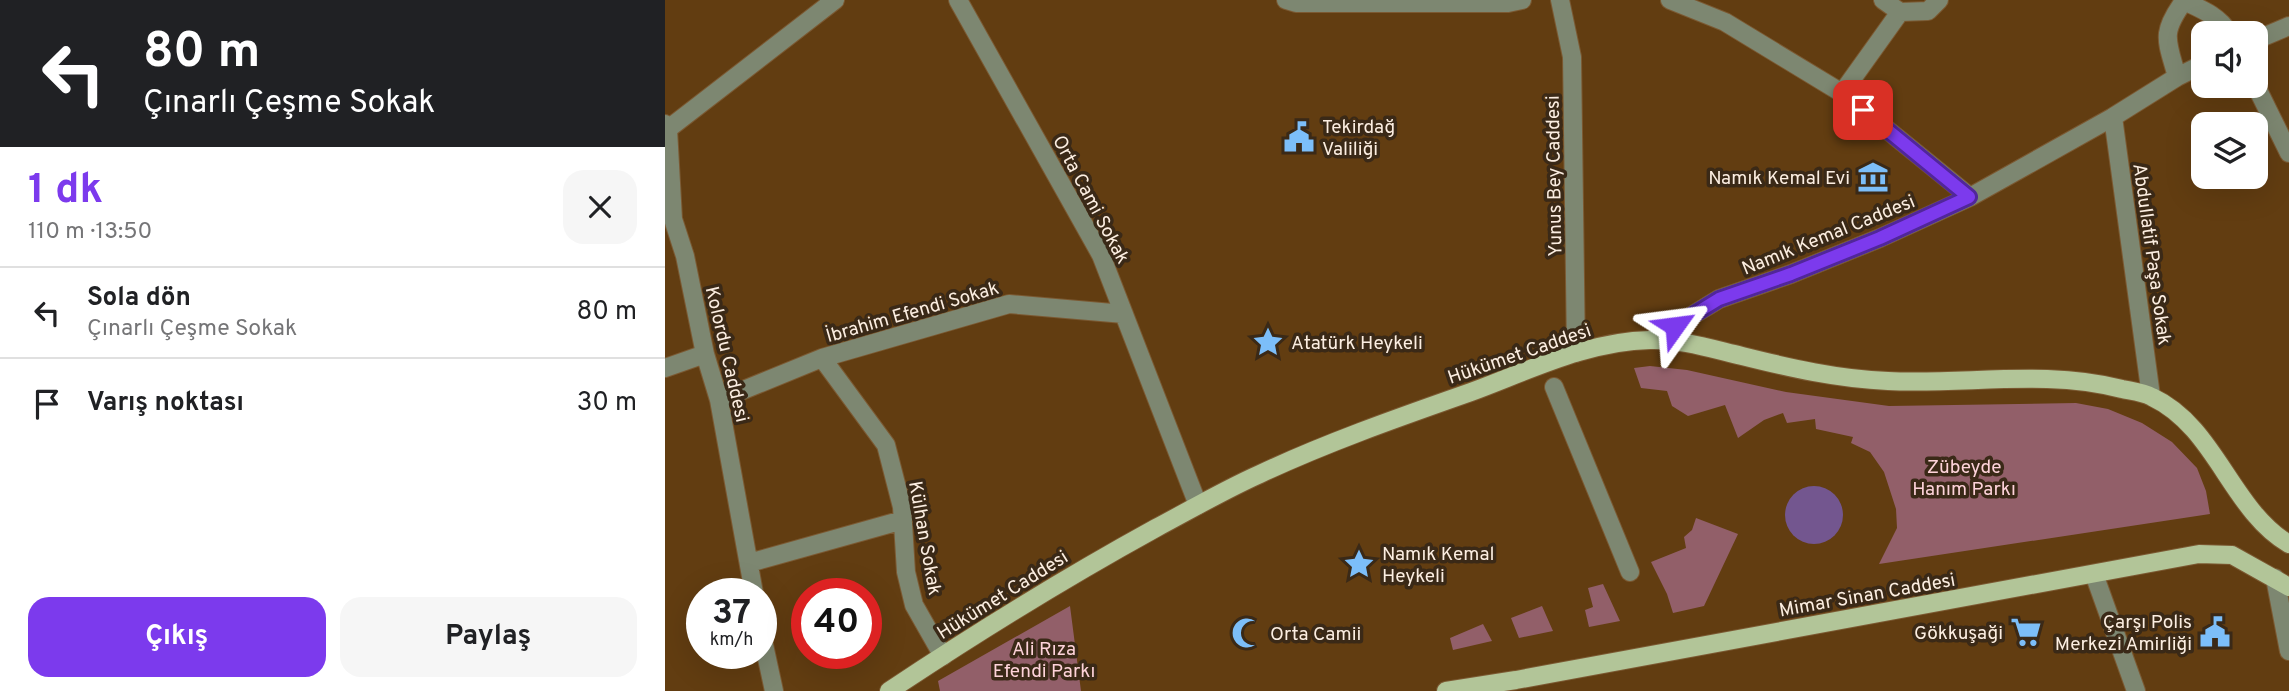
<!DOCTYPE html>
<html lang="tr">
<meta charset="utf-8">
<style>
:root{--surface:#fff;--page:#f6f6f6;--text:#202124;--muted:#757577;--line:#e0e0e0;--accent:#7c3aed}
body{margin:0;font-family:Overpass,sans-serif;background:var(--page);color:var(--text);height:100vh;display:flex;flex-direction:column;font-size:26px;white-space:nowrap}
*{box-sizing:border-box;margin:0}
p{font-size:23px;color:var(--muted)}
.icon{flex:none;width:38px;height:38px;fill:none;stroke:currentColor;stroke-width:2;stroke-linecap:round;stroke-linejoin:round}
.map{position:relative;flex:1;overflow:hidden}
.panel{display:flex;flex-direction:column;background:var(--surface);width:665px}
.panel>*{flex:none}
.guide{background:#202124;color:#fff;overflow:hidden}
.controls{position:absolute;left:1526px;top:21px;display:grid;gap:14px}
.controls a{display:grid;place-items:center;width:77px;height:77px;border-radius:14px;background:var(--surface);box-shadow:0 7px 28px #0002;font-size:35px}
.speed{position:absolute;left:21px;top:578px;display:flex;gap:14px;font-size:35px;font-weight:700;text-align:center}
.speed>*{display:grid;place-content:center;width:91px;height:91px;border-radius:50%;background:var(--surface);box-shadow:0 7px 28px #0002;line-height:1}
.speed small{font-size:18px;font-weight:400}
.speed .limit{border:10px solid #d22;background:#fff;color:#111}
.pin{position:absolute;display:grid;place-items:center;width:60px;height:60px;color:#fff;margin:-30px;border-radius:14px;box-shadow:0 4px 10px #0006}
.me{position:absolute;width:77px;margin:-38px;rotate:59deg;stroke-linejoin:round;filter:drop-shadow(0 0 5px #0008)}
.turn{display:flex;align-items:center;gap:24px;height:147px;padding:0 28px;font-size:32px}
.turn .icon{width:91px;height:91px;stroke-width:2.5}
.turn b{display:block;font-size:49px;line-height:60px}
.round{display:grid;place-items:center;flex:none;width:74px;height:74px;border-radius:21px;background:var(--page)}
.summary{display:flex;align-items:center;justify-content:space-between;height:119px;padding:0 28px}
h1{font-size:42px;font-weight:700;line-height:52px;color:var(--accent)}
.primary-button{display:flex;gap:14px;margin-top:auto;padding:14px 28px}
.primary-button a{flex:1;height:80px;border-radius:21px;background:var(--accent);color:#fff;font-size:28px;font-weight:700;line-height:80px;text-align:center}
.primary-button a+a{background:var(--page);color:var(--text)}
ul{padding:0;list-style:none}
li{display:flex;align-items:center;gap:21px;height:91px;padding:0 28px;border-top:2px solid var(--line)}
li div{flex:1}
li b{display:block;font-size:26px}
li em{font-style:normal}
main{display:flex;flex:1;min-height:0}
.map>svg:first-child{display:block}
.green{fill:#925f69}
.water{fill:#73568f}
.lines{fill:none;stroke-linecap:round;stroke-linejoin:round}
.minor-casing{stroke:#7b5932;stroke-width:20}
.major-casing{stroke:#7b5932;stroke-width:20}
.minor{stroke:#7d8771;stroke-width:18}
.major{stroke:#b2c598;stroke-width:18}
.route-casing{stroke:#51269a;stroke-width:18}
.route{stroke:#7c3aed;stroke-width:12}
.labels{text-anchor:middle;stroke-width:7;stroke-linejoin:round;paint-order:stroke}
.poi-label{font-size:19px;fill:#fceee1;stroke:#3a2917;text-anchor:start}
.street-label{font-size:19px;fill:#fceee1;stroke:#3a2917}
.park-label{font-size:19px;fill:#fed3da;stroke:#3a2917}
</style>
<main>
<section class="panel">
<div class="guide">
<div class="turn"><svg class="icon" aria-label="left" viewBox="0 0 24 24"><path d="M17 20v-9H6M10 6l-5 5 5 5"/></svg><div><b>80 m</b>Çınarlı Çeşme Sokak</div></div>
</div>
<div class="summary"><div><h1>1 dk</h1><p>110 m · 13:50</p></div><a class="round"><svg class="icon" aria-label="close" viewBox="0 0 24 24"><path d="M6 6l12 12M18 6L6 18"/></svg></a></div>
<ul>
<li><svg class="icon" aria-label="left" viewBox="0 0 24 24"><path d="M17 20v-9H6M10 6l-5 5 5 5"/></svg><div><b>Sola dön</b><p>Çınarlı Çeşme Sokak</p></div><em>80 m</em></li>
<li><svg class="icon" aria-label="arrive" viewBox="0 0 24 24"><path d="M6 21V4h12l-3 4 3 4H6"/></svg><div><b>Varış noktası</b></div><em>30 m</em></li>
</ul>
<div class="primary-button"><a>Çıkış</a><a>Paylaş</a></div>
</section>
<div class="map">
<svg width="1624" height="691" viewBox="0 0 1624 691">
<rect width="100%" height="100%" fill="#623d11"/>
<path class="green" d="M985,366L1022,370L1121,392L1224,406L1411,403L1443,409L1477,423L1507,442L1532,468L1541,491L1545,514L1214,564L1232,528L1231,509L1219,472L1205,452L1186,443L1188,437L1151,429L1150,419L1122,423L1118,413L1099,420L1073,438L1060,405L1023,416L1007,406L1002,391L976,388L969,368Z
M1031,518L1073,534L1039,606L1008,613L1002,594L986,562L1021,548L1019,537L1027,530Z
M938,584L955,621L924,627L920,610L928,607L923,588Z
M405,606L416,691H275L273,681Z
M877,606L888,631L854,638L846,618Z
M818,624L827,641L788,650L785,638Z"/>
<path class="water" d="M1120 515a29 29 0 1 1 58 0a29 29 0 1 1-58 0Z"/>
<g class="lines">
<g class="minor-casing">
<path id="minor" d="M293,0L436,255L533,505
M621,0L631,3H843L857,0
M895,0L907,57L911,353
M1005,0L1060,22L1177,93L1305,197
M1218,0L1235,12
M1519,1C1536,9 1554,16 1564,33
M1591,40L1624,26
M1512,77C1502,40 1495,34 1519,1
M1591,86L1624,153
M1177,93L1235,12L1263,11L1274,0
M1448,117L1486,396
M0,124L3,129L8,219L20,256L40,354L54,400L89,593
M3,129L170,0
M987,340L1054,299L1126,274L1215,238L1305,197L1448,117L1512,77L1538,64
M157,358L221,445L237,507L241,572L249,605L278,656
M0,368L40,354
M889,387L965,572
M54,400L157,358L344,304L459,314
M84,563L238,520
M1429,574L1471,691
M1610,578L1624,651
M96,631L109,691"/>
</g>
<g class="major-casing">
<path id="major" d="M224,691C311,633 400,578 491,528C525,510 559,490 595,474C663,442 735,417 806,392C863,371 923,341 985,340C1016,339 1047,349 1077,356C1125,368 1173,379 1223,381C1301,385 1380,369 1457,389C1466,391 1478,392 1487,397C1551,427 1566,510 1624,544
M781,691L851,680L1534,554L1567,555L1624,587"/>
</g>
<use href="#minor" class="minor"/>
<use href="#major" class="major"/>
</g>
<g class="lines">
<g class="route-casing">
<path id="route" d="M1010,326L1054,299L1126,274L1215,238L1304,197L1198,110"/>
</g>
<use href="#route" class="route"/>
</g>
<defs>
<g id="civic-bare" transform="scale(2.415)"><path d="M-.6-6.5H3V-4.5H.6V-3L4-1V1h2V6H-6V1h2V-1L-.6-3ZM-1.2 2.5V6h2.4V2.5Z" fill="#7cbef9" stroke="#3a2917" stroke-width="2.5" paint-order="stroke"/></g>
<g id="museum-bare" transform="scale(2.415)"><path d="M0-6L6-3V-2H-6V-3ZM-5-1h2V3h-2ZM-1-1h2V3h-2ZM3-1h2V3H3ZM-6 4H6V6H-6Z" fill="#7cbef9" stroke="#3a2917" stroke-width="2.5" paint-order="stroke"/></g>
<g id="sight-bare" transform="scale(2.415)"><path d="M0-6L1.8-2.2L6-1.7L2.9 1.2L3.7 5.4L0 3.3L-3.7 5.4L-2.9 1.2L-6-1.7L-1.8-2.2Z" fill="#7cbef9" stroke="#3a2917" stroke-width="2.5" paint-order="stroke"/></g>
<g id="supermarket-bare" transform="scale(2.415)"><path d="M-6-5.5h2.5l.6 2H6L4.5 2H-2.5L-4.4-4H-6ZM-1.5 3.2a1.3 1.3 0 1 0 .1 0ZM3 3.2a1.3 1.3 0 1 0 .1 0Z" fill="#7cbef9" stroke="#3a2917" stroke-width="2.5" paint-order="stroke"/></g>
<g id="mosque-bare" transform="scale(2.415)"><path d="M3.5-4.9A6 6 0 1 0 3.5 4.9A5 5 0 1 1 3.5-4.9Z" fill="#7cbef9" stroke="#3a2917" stroke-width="2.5" paint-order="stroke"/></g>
</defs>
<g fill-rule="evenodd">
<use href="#civic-bare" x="634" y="137"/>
<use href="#museum-bare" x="1208" y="177"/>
<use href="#sight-bare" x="603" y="342"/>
<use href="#sight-bare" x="694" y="564"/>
<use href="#supermarket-bare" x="1361" y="632"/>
<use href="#civic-bare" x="1550" y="632"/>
<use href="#mosque-bare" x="582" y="633"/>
</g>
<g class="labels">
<g class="poi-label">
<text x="657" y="133">Tekirdağ<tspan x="657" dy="22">Valiliği</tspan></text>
<text x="1185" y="184" text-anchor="end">Namık Kemal Evi</text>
<text x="626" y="349">Atatürk Heykeli</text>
<text x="717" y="560">Namık Kemal<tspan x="717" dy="22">Heykeli</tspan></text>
<text x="1527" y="628" text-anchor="end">Çarşı Polis<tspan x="1527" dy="22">Merkezi Amirliği</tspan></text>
<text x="1338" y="639" text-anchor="end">Gökkuşaği</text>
<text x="605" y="640">Orta Camii</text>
</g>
<g class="street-label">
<text transform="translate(888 176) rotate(-91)" y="7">Yunus Bey Caddesi</text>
<text transform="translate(427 199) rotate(62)" y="7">Orta Cami Sokak</text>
<text transform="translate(1163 234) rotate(-22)" y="7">Namık Kemal Caddesi</text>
<text transform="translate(1488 254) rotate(82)" y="7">Abdullatif Paşa Sokak</text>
<text transform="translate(247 311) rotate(-16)" y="7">İbrahim Efendi Sokak</text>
<text transform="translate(854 353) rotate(-19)" y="7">Hükümet Caddesi</text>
<text transform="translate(63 354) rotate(77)" y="7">Kolordu Caddesi</text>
<text transform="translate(261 538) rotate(80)" y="7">Külhan Sokak</text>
<text transform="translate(337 594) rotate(-32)" y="7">Hükümet Caddesi</text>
<text transform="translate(1202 594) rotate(-10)" y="7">Mimar Sinan Caddesi</text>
</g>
<g class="park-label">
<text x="1299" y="473">Zübeyde<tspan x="1299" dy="22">Hanım Parkı</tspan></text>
<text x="379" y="655">Ali Rıza<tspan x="379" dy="22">Efendi Parkı</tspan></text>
</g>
</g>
</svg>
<div class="controls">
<a><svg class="icon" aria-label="sound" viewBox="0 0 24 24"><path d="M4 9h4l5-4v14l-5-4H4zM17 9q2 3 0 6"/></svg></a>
<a><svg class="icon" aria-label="layers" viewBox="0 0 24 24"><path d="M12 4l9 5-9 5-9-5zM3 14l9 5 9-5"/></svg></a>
</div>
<div class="speed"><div>37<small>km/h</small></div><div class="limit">40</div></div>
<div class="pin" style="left:1198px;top:110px;background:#d93025"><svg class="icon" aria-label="arrive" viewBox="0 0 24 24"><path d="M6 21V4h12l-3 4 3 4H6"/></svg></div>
<svg class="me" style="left:1010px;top:326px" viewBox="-20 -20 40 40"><path d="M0-17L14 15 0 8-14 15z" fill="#7c3aed" stroke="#fff" stroke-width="4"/></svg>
</div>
</main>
